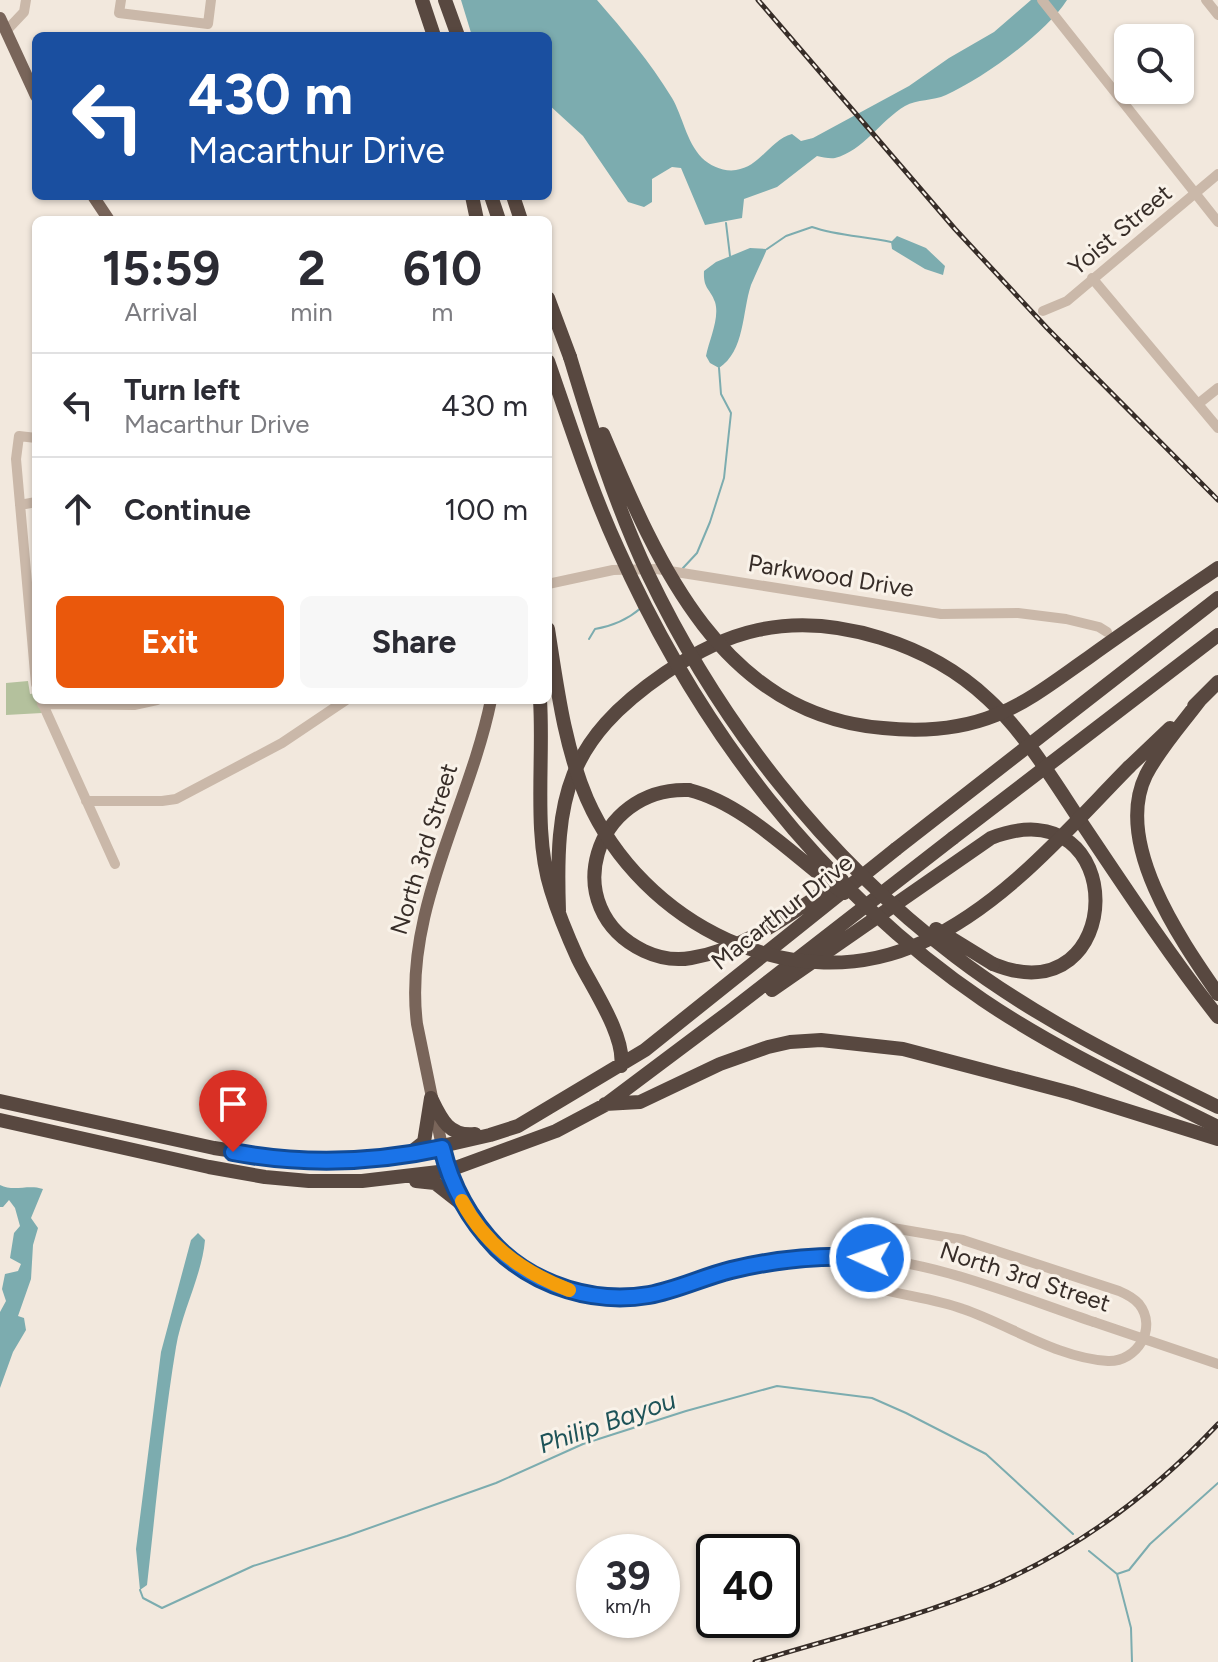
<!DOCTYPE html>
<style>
:root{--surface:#fff;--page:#f7f7f7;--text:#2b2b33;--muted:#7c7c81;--line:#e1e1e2;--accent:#ea580c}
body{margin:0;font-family:Figtree,sans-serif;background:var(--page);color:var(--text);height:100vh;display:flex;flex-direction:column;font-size:30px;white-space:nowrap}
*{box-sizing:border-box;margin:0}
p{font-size:26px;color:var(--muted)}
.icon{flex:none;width:44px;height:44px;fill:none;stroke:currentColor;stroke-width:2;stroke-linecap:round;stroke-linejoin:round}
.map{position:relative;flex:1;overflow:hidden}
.side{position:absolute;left:32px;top:216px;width:520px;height:488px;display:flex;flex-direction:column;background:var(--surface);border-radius:12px;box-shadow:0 2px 6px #0004}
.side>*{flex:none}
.banner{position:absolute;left:32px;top:32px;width:520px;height:168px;border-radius:12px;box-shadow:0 2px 6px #0004;background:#1a4fa0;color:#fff;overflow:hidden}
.buttons{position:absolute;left:1114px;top:24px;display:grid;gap:16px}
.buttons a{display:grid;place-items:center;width:80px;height:80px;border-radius:12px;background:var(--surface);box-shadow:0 2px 6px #0004;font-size:40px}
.speed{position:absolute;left:576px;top:1534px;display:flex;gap:16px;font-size:40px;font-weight:700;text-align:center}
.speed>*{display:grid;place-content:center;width:104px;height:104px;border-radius:50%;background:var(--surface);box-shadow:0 2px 6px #0004;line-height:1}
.speed small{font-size:20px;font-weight:400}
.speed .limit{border:4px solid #111;border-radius:12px;background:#fff;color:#111}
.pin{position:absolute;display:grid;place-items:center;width:68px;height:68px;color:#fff;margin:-82px -34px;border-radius:50% 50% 50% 0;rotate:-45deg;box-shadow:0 0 8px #0007}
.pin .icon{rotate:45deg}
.me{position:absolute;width:88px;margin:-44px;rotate:273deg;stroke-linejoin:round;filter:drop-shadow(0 0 6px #0008)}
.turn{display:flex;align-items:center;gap:28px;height:168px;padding:0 24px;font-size:36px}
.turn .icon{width:104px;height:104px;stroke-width:2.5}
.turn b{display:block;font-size:56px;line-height:68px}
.eta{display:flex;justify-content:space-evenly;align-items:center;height:136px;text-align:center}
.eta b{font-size:48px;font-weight:700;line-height:56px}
.action{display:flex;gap:16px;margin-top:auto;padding:16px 24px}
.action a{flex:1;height:92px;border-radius:12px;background:var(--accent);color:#fff;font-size:32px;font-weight:700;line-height:92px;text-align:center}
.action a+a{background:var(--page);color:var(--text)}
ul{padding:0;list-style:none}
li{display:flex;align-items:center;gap:24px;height:104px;padding:0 24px;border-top:2px solid var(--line)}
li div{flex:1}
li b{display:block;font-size:30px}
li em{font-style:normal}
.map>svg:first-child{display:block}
.green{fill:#b4c19d}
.water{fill:#7cacaf}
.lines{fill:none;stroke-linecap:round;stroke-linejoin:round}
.stream{stroke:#7cacaf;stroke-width:2}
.minor{stroke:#cab8a9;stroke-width:10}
.major{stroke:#79655a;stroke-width:12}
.highway{stroke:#584840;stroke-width:14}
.rail-casing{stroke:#372d28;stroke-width:5}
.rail{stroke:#f9f2e9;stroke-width:2;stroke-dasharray:6;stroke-linecap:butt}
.minor-bridge{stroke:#cab8a9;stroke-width:10}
.highway-bridge{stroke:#584840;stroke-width:14}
.route-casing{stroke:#114b97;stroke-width:20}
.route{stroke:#1a73e8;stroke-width:14}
.slow{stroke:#f59e0b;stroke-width:14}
.labels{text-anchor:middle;stroke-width:6;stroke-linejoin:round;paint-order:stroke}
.street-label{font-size:24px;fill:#372d28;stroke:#f9f2e9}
.water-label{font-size:26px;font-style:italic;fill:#1e5358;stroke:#f9f2e9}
</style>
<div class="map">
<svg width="1218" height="1662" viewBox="0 0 1218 1662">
<rect width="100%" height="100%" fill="#f2e8dd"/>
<path class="green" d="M28,681L30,694L36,693L42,713L6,715V683Z"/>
<path class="water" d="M461,0H597C624,31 650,62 672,98C683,117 686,141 702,158C710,166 724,172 736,170C760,167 770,140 792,134L801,141L813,138L909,86L949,58L994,32L1031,0H1067C1046,33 982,79 946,95C933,101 917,99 905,106C881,120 863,151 835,158C830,159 822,157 817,156L777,187L744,199L742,218L705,225L681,168L672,167L652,179V202L644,207L628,202L583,136L548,104V36H472Z
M897,236L926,248L945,266L943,275L925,269L892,249L891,242Z
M750,248L767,249C762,261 756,273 751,285C742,312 745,351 719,368L710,363L706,356C709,340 720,318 715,302C710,288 703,289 704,271L716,262Z
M0,1185C14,1192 28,1184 43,1189L31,1218L38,1228L33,1245L31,1279L18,1316L24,1318L26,1330L13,1352L0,1388V1312L6,1301L2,1289L5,1274L18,1271L21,1264L10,1258L14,1233L20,1226L15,1208L9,1200L3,1207H0Z
M198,1233L205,1240C202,1275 182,1311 176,1347C163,1426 156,1506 147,1585L140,1590L136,1549L161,1352L191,1240Z"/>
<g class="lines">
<path class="stream" d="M726,223L730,256
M767,249L786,236L812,227C838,236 864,236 891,242
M683,568L697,553L710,522L724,478L731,413L721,394L719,368
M589,639L595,629C613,626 627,620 641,608
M1089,1551L1117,1574L1131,1628L1132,1662
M1117,1574L1129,1570L1150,1544L1218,1483
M140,1590L143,1598L162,1608L253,1566L347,1536L496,1483L583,1444L686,1411L777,1386L872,1398L906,1413L986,1454L1073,1534"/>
<path class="minor" d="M121,0L119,13L208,24L211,0
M1042,0L1218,222
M1206,0L1218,15
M6,31L24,12L26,0
M1092,278L1218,428
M1043,311L1067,301L1218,174
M1198,404L1218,388
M36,438L19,436L16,459L36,684
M20,505L36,502
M548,584L613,570L657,569L941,614L1018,613L1066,619L1099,627L1107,632
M41,700L115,864
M42,704L134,705L157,700
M86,801H162L176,799L282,743L346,700
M447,1171C453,1181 457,1193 463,1204C499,1269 578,1310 652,1294C678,1288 703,1278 728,1271C767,1261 808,1255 848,1256C933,1260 1014,1295 1094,1322
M887,1227L963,1240L1119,1291C1126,1294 1134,1298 1139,1304C1158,1328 1137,1362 1108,1361C1057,1358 1010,1325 963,1309C933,1298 903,1296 873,1287C864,1273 869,1246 876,1232Z"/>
<path class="major" d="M0,18L36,96
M93,196L109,220
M447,1171L417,1024C403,911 469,808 491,700"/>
<path class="highway" d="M422,0L434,36
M445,0L458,36
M472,196L477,220
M491,196L499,220
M513,196L521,220
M548,298L570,357
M540,700C544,759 533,834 551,890C558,913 568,937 578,959C591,986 626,1036 621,1066
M1200,700C1182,724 1160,748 1146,775C1113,843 1180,939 1218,994
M1194,706L1218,682
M1129,767L1170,728
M689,790C594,786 556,909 644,951C659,958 674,961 691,958C748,949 795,910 842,880
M559,911C555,797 566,741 665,673C693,654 725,637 758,630C835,613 931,645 988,699C1024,732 1052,778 1079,819C1124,886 1168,953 1218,1017
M772,990L991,838C1132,783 1128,1019 993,964
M431,1098C441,1119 449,1137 475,1134
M0,1101L214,1148L285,1159L336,1161L394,1157L490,1135L518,1126L645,1050L896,849
M605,1104L640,1102L720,1064L768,1047L790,1042L821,1040L903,1049L1071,1093L1218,1139
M0,1120L209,1167L265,1177L309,1181H362L447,1171L556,1131L605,1105L729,1012L953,838
M410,1153L424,1142L431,1098
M416,1181L435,1183L463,1205"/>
<g class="rail-casing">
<path id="rail" d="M758,0L955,229L1047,328L1218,500
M755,1662C833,1638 916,1618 992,1586C1078,1549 1154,1492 1218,1424"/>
</g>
<use href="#rail" class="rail"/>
<path class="minor-bridge" d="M1094,1322L1218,1364"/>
<path class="highway-bridge" d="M570,357C592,430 615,504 648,574C719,722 824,857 956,957C1036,1018 1128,1063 1218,1107
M548,361C570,424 590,488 618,549C698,728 820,889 983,1000C1057,1050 1138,1087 1218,1127
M603,434C658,564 722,715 883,728C922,732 959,730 996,715C1029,702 1059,678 1088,658C1131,627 1174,598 1218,568
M548,629C557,686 564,745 587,799C642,924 794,1002 923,942C1005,904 1067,830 1129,767
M689,790C746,804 796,859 844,893
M953,838L1218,635
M896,849L1218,598
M936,929L993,964"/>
</g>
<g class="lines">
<g class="route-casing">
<path id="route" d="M233,1152C302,1165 373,1163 442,1148C451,1186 470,1220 497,1248C537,1287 595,1304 649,1295C677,1290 703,1277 731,1270C777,1259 822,1254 870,1258"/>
</g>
<use href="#route" class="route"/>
<path class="slow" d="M462,1201C485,1245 524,1273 569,1290"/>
</g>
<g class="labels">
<g class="street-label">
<text transform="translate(1120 230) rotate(-40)" y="8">Yoist Street</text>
<text transform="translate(831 576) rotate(9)" y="8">Parkwood Drive</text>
<text transform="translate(424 849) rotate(-73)" y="8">North 3rd Street</text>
<text transform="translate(782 912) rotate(-38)" y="8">Macarthur Drive</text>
<text transform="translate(1025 1277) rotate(18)" y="8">North 3rd Street</text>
</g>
<g class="water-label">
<text transform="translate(607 1422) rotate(-19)" y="9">Philip Bayou</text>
</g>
</g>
</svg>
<div class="buttons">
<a><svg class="icon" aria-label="search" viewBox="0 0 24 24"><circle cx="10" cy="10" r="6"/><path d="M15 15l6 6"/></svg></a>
</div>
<div class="speed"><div>39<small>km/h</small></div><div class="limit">40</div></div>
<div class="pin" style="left:233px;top:1152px;background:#d93025"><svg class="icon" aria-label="arrive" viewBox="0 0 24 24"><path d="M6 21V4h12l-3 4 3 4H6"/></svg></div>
<svg class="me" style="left:870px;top:1258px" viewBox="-20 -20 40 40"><circle r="17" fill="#1a73e8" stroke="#fff" stroke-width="3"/><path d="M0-11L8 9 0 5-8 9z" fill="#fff"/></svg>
<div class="banner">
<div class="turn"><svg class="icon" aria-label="left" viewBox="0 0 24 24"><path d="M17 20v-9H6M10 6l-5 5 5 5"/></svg><div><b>430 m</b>Macarthur Drive</div></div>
</div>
<section class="side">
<div class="eta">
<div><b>15:59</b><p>Arrival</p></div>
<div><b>2</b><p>min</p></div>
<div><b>610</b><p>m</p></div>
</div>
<ul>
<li><svg class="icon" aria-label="left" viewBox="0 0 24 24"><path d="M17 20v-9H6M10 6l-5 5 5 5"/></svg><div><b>Turn left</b><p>Macarthur Drive</p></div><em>430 m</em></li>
<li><svg class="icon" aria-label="ahead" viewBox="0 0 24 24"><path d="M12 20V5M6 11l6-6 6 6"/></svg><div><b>Continue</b></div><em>100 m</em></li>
</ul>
<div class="action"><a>Exit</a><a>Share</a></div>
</section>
</div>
